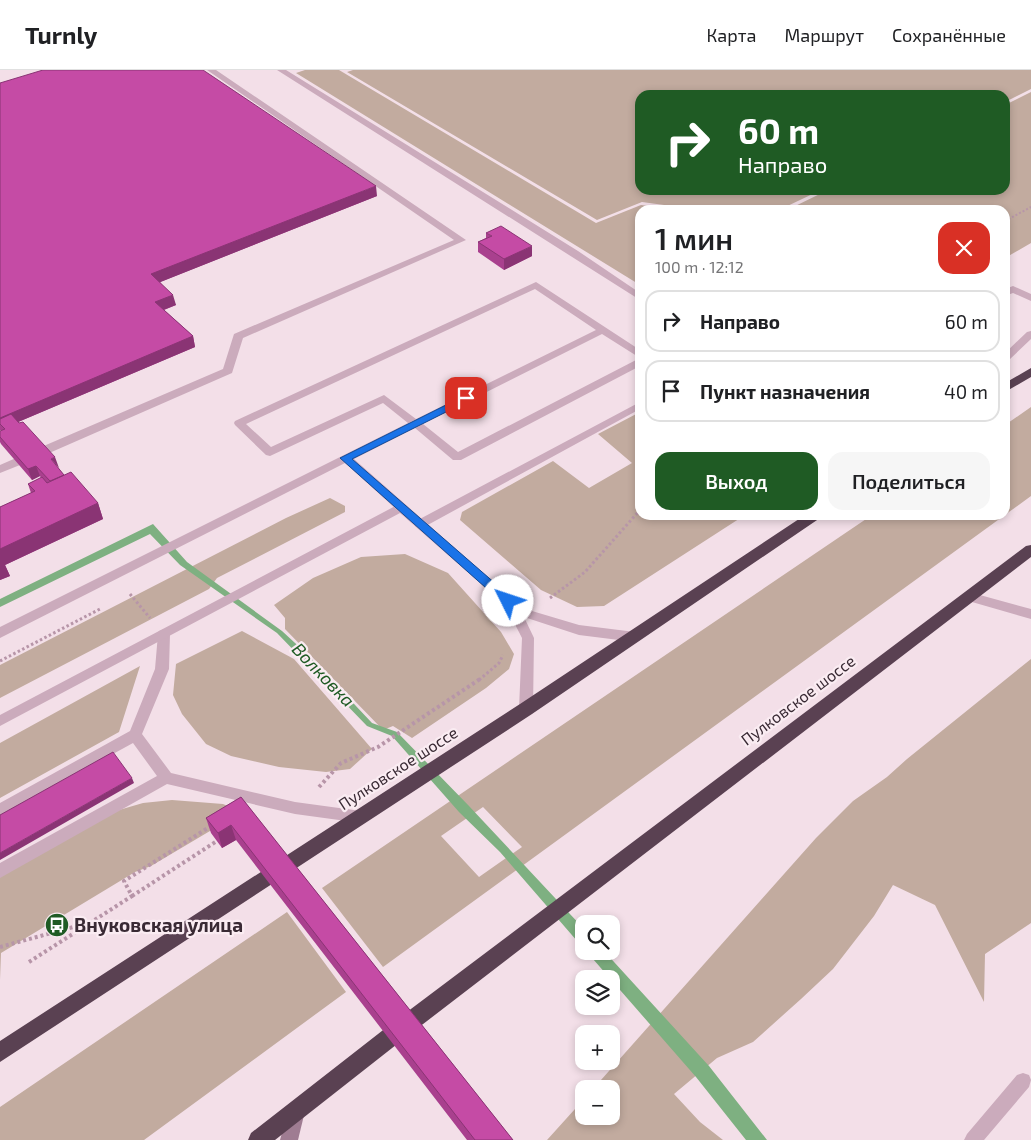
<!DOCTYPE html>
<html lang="ru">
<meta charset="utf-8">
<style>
:root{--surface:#fff;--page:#f6f6f6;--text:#202124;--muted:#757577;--line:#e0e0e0;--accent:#1f5b24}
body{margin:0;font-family:"Exo 2",sans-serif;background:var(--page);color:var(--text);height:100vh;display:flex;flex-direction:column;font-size:19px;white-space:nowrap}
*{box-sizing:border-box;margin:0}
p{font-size:16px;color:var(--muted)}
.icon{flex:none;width:28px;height:28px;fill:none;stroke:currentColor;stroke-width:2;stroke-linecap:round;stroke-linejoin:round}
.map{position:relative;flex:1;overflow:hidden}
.side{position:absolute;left:635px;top:135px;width:375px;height:315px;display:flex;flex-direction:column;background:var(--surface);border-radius:15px;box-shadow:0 2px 8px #0003}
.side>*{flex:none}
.hud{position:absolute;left:635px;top:20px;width:375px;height:105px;border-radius:15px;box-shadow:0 2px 8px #0003;background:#1f5b24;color:#fff;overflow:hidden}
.buttons{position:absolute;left:575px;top:845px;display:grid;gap:10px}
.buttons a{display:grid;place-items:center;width:45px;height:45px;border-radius:10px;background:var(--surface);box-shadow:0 2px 8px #0003;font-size:25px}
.pin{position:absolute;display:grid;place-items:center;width:42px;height:42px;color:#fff;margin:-21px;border-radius:10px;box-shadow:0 2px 8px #0006}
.me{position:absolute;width:55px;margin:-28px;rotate:311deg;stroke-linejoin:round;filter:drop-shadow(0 0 4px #0008)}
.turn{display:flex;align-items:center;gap:18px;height:105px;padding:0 20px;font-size:22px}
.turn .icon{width:65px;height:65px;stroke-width:2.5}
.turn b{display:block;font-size:35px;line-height:42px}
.round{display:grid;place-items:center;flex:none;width:52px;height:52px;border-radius:15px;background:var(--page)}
.headline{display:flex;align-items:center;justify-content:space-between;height:85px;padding:0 20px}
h1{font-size:30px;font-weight:600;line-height:38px}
.primary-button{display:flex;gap:10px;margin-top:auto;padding:10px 20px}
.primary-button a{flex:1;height:58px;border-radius:15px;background:var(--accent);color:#fff;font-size:20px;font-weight:600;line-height:58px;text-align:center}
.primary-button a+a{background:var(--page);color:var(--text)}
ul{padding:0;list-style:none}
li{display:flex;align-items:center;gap:15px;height:62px;margin:0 10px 8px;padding:0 10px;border:2px solid var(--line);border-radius:15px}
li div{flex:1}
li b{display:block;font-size:19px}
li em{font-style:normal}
header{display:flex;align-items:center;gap:30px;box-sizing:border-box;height:70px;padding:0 25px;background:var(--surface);border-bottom:1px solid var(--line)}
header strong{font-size:24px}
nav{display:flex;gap:28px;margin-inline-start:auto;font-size:18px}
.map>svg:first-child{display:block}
.green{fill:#c2ab9f;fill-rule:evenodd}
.water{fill:#7eb081}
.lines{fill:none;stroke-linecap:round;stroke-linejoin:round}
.path-far2{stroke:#b795a8;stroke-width:2;stroke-dasharray:2 2;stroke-linecap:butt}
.path-far1{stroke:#b795a8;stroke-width:3;stroke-dasharray:2.5 2.5;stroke-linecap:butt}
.path{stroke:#b795a8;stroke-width:4;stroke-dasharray:3 3;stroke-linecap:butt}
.lane{fill:#cbabbc;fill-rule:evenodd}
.street{fill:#cbabbc;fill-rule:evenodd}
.secondary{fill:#9f7c92;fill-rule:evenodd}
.highway{fill:#5a4152;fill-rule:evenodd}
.wall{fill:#a9408e}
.shaded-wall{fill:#8a3474}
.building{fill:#c54ba5;stroke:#8a3474}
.route{fill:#1a73e8;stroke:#114b97}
.labels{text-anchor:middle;stroke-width:4.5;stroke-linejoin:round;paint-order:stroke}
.street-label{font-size:16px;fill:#392a34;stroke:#faecf2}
.water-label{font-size:18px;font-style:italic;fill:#1f5b24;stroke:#faecf2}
.near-poi-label{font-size:19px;font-weight:bold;fill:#392a34;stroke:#faecf2;text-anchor:start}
</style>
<header>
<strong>Turnly</strong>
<nav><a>Карта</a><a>Маршрут</a><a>Сохранённые</a></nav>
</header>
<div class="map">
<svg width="1031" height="1070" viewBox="0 0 1031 1070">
<rect width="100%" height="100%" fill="#f3dfe8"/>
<path class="green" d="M305,0H339L596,153L641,135L675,140H640V215L296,3Z
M353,0H1031V19L1005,32V25H640V120H821L779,140H701L642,132L597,150L347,2Z
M1031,22V173L1005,188V140H787L828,120H1005V35Z
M1031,337V426L383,897L322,818L872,445H1005V355ZM483,737L522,777L479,807L441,766Z
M640,342V445H745L604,536L577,537L541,520L460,450L462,442L553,391L589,418L632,393L598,364Z
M330,428L345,436V442L217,508L209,519L0,628V595L286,448Z
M405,484L448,503L501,562L514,584L509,599L486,618L412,668L393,656L383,660L285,559V548L274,535L313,508L361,487Z
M242,561L294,589L372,679L350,699L326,702L279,697L231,686L206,674L182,644L173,625L176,594Z
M1031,589V853L985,884L984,932L935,835L893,815L874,846L833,899L801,929L753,972L717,988L674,1024L700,1052L723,1070H547L584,1029V1046H611V1019H593L816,768L853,731L887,707L907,689Z
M140,596L119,662L0,728V673Z
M172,730L223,734L242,742L151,796L135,802L1,883L0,910V804L119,740L143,733Z
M287,842L346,922L144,1070H0V1037Z"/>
<path class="water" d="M153,454L187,492L282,561L307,584L372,653L397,662L469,736L584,859V879L500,782L459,742L392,666L367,656L277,563L180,495L150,464L0,537V529Z
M586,881H604L709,996L767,1070H746L696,1007Z"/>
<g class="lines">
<path class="path-far2" d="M1005,151L1031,137"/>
<path class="path-far1" d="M130,524L150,548
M550,528L585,502L640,440
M0,591L100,539
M479,610L499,593L503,585"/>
<path class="path" d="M319,717L341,693L378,677L480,609
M132,826L220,769
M0,877L88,853
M29,892L132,826L124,811L211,756"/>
<path class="lane" d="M207,0H216L466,170L243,268L232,303L47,384H39L37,381L39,378L223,299L234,264L454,170Z
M277,0H286L578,181L640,223V230Z
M536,212L640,280V288L602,264L423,354L458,382L636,290L640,289V296L461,390H453L415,358L354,389L405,434L407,437L405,440H397L345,393L0,568V557L408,353L383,333L270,386L266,385L235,355L234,353L235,351ZM535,219L596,260L416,349L384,325L271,377L246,354Z
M1013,216L1031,224V231L1013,223L1005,226V219Z
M1031,261V269L1009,290L1005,291V283L1027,262Z
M640,332V339L424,457H416L414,454L416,451Z
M16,388L22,392L20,395L0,403V395Z
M969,522L1031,539V549L965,530L963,527L965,524Z
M164,559L169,561L170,564L169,599L142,664L171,703L295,732L361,741L366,743L368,747L366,751L361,753L295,744L167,714L0,808V793L157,706L133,673L0,746V733L130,661L155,599L158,564L159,561Z
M1023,1003L1029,1005L1031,1010L1029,1017L984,1070H964L967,1064L1017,1005Z"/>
<path class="street" d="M401,433L405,434L512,528L532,541L579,555L635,562L640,564L641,567L640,570L635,572L579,565L524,547L534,568L533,639L531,643L526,644L521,643L519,639L522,568L505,535L400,443L0,656V645Z"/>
<path class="secondary" d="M296,1032L302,1035L305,1041L298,1070H280L290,1035Z"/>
<path class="highway" d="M1031,298V307L1005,322V313Z
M805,445H822L820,448L532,644L0,992V971L520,634Z
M1031,475V487L401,971L275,1070H248L251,1063L387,957L1026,476Z"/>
</g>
<path class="wall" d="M0,13L377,126L160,212L176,235L164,240L193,266L195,277L18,352L64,405L98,433L103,449L5,495L10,506L0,510V437L31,423L28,414L41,408L40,406L32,410L1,374L0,372V361H1V360H0Z
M486,163L532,186L504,200L478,182V172L486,168Z
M241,727L513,1070H467L236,770L222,778L211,763L206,748Z"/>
<path class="shaded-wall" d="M376,116L377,126L153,215L151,204Z
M532,176V186L504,200V189Z
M173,225L176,235L158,242L155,232Z
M193,266L195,277L4,358L0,354V348Z
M55,387L59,398L51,389Z
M36,396L40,406L32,410L28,399Z
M98,433L103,449L5,495L10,506L0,510V479Z
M132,708L134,713L0,790V783Z
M231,755L236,770L222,778L218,763Z"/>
<path class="building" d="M43,0H203L376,116L151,204L173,225L155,232L193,266L0,348V13Z
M501,156L532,176L504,189L478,172L492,166L486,163Z
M11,344L19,353L23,352L55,387L51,389L64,405L50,411L36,396L28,399L0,367V361L5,359L0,354V349Z
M71,402L98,433L0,479V437L35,421L28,414L42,407L47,413Z
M113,682L132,708L0,783V745Z
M241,727L513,1070H475L231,755L218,763L206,748Z"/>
<path class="route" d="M466,325L471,328L470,330L352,389L512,528L514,531L508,535L504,534L340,388Z"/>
<defs>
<g id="bus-disc" transform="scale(1.25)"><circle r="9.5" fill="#1f5b24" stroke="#faecf2"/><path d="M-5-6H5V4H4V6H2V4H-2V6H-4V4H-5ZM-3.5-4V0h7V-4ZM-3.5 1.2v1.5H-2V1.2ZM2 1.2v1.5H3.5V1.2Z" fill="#fff"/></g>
</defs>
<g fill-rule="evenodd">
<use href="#bus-disc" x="57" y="855"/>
</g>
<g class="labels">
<g class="street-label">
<text transform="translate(798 630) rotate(-37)" y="6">Пулковское шоссе</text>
<text transform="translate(398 698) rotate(-33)" y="6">Пулковское шоссе</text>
</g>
<g class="water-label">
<text transform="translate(323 605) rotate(46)" y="6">Волковка</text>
</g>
<g class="near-poi-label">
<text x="74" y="862">Внуковская улица</text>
</g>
</g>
</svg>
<div class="buttons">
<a><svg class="icon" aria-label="search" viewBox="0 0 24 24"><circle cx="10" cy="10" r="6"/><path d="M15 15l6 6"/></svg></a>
<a><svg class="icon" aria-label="layers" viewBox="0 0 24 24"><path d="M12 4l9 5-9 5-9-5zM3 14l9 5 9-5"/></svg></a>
<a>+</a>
<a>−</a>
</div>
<div class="pin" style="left:466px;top:328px;background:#d93025"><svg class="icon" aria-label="arrive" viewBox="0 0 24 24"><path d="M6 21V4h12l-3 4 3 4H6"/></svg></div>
<svg class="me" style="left:508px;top:531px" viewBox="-20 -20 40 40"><circle r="19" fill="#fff"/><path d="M0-13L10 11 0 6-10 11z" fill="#1a73e8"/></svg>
<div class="hud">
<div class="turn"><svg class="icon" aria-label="right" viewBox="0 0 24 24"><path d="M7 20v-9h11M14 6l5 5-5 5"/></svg><div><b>60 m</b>Направо</div></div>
</div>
<section class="side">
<div class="headline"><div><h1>1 мин</h1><p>100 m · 12:12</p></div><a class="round" style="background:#d93025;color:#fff"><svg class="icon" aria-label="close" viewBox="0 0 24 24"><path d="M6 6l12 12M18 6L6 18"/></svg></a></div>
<ul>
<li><svg class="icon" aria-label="right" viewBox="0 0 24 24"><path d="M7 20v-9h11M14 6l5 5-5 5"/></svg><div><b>Направо</b></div><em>60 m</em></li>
<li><svg class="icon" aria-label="arrive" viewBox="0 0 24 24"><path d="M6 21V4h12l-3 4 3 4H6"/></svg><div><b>Пункт назначения</b></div><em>40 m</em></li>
</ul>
<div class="primary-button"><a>Выход</a><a>Поделиться</a></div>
</section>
</div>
